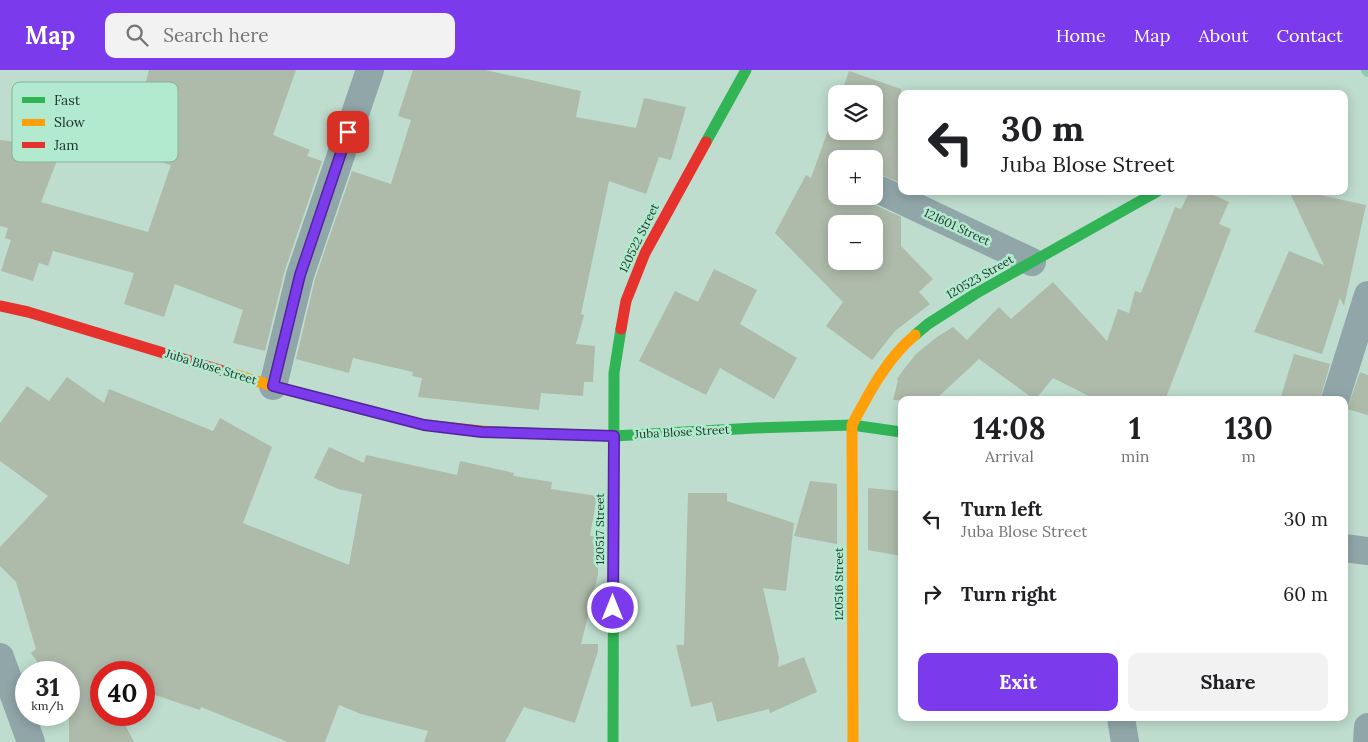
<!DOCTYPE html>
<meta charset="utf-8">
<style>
:root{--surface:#fff;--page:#f2f2f2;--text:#202124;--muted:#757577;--accent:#7c3aed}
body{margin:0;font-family:Lora,serif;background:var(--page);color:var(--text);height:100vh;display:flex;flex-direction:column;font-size:19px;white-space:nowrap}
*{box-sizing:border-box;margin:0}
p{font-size:16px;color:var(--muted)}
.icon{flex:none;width:28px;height:28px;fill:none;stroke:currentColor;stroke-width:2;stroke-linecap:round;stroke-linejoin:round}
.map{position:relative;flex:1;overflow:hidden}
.panel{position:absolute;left:898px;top:326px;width:450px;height:325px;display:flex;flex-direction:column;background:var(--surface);border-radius:10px;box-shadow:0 2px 12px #0003}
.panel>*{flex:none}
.guide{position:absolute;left:898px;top:20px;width:450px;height:105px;border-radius:10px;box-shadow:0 2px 12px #0003;background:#fff;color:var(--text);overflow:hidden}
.buttons{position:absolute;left:828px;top:15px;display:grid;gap:10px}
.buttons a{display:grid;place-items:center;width:55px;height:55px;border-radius:10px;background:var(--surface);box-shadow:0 2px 12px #0003;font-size:25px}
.speed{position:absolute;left:15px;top:591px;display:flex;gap:10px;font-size:25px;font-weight:700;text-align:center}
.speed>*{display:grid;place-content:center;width:65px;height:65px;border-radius:50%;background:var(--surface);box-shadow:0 2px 12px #0003;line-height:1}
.speed small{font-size:12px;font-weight:400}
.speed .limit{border:8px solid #d22;background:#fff;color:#111}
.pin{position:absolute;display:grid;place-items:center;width:42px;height:42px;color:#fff;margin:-21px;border-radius:10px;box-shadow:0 2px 8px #0006}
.me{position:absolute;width:55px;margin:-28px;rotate:0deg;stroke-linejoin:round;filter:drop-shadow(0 0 4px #0008)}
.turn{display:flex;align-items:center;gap:18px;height:105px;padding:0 20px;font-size:22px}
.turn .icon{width:65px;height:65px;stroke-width:2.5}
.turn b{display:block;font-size:35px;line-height:42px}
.eta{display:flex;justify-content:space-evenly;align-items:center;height:85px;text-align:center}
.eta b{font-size:30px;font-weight:700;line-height:35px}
.cta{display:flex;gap:10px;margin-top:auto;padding:10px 20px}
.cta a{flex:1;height:58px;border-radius:10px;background:var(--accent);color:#fff;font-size:20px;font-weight:700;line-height:58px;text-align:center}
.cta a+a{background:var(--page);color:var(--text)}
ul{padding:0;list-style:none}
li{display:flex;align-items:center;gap:15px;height:75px;padding:0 20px}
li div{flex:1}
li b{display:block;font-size:19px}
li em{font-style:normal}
header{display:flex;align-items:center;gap:30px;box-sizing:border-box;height:70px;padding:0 25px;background:var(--accent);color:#fff}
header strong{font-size:24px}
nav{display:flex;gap:28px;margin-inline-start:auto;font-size:18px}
.search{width:350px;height:45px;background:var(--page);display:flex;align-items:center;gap:12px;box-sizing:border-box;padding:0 18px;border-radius:10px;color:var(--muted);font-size:19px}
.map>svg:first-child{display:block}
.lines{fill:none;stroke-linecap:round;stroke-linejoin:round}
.stream{stroke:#8fcaae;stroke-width:12}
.building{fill:#aebaaa;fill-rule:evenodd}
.street{stroke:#90a6a9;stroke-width:28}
.fast{stroke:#30b455;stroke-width:11}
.slow{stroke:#ff9f0a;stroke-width:11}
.jam{stroke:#e5322d;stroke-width:11}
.route-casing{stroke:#51269a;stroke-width:12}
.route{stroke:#7c3aed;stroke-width:9}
.labels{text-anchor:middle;stroke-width:5;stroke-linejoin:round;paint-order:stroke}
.street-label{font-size:12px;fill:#1d3329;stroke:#b1eace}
.key{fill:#b1eace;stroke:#85b39c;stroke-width:1}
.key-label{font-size:14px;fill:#1d3329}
</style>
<header>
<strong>Map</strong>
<div class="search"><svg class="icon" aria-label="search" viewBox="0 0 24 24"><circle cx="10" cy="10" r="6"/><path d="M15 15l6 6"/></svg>Search here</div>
<nav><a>Home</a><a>Map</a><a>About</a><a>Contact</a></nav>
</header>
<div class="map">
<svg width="1368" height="672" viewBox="0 0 1368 672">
<rect width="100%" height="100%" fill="#beddce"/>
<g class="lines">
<path class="stream" d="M1367,0L1368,1"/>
</g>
<path class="building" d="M149,0H296L273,65L310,80L307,86L322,91L285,200L265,281L233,273L243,240L175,214L164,247L124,234L134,203L53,181L48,196L39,193L33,211L1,201L11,170L5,168L8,158L0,156V70L31,74L59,85L41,132L148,162L171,95L127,82Z
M413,0H485L581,21L576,47L636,58L644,28L686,37L671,90L659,87L646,124L609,111L581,244L584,245L576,274L595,276L593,312H584L583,326L541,323L539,340L418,327L422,308L412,306L413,302L353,288L349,303L296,289L315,209L352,101L391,114L411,50L398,46Z
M849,1L901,19V113L881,105L874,108V89H836V126H868L869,130L875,135L901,147V176L933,209L919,222L930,234L895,261L872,290L826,256L843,232L775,163L806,105L811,108L836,38V61H874V24H841ZM836,154H874V191H836Z
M1190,121H1205L1229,132L1219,154L1231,159L1165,330H1101L1089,326L1053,308L1035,330L979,289L935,330H893L898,310L897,309L904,299L916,284L937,267L953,257L967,270L999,237L1011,249L1053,212L1107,271L1118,239L1129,243L1135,221L1141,223L1175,137L1181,139Z
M1289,121H1302L1366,135L1344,236L1340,228L1322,284L1254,262L1289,181L1324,195Z
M714,199L757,220L740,254L797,288L774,329L720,298L706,325L639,291L675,221L698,232Z
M1294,284L1330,294L1320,330H1280Z
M1360,302L1368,305V345L1347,339Z
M67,307L104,333L109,319L213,361L220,348L272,377L243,453L349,495L362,424L338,419L314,408L329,377L364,393L366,385L457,405L460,391L514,403L513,406L552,412L551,419L597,426L590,466H598V505L581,574H598V581L575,653L524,637L505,672H424L428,661L361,644L339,635L325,672H288L201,637L200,640L155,625L152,632L144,629V602H101V645H120L134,672H69V602H44L31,583L36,579L16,512L0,496V477L48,426L0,391V353L27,316L49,331Z
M810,411L837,414V474L794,466Z
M868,418L901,421V486L868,480Z
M688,423H727V431L794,453L786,521L763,518L779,588L778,597L804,587L817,622L770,643L769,639L717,652L712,632L691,637L676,575H684Z"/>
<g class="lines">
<path class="street" d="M882,121L1032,192
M273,316L300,205L370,0
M1335,330L1368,225
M1344,478L1368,481
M0,587L31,672
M1121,648L1125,672
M1367,672L1368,657"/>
<path class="fast" d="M706,72L746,0
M915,265L928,254L975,224L1158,121
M493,362L614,366L755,358L852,355L901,362
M613,672L614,303L621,259"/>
<path class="slow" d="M223,301L273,316L424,355L493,362
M853,672L852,355C869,323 887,288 915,265"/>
<path class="jam" d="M0,236L28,242L223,301
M621,259L626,231L645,183L706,72"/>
</g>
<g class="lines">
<g class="route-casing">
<path id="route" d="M348,62L300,205L273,316L424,355L482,362L614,366L613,538"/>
</g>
<use href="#route" class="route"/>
</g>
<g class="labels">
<g class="street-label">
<text transform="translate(957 157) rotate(25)" y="4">121601 Street</text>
<text transform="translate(639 168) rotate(-64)" y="4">120522 Street</text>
<text transform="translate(980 207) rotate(-30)" y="4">120523 Street</text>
<text transform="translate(211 297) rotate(17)" y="4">Juba Blose Street</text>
<text transform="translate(682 362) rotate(-3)" y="4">Juba Blose Street</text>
<text transform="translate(600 459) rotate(-90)" y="4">120517 Street</text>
<text transform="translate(839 514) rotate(-90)" y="4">120516 Street</text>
</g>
</g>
<rect x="12" y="12" width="166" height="80" rx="8" class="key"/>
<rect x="22" y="27" width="23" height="6" fill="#30b455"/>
<rect x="22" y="49" width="23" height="7" fill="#ff9f0a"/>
<rect x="22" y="72" width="23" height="6" fill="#e5322d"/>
<g class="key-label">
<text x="54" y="35">Fast</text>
<text x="54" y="57">Slow</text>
<text x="54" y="80">Jam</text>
</g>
</svg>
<div class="buttons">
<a><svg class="icon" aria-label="layers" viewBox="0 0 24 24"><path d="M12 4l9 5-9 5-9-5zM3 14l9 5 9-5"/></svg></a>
<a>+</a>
<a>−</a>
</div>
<div class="speed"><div>31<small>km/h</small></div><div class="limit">40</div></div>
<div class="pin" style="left:348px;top:62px;background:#d93025"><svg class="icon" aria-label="arrive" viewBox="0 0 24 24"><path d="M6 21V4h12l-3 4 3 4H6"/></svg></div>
<svg class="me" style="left:613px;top:538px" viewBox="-20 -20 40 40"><circle r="17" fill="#7c3aed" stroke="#fff" stroke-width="3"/><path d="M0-11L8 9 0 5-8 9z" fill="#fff"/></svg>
<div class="guide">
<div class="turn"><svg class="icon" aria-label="left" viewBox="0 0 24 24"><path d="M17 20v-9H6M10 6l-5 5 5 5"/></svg><div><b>30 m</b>Juba Blose Street</div></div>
</div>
<section class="panel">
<div class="eta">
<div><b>14:08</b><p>Arrival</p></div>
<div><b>1</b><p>min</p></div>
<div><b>130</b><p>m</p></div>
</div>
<ul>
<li><svg class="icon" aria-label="left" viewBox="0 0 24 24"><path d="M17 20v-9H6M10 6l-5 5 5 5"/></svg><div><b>Turn left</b><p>Juba Blose Street</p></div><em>30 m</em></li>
<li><svg class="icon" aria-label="right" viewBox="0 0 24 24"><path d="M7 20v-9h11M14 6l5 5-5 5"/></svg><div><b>Turn right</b></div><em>60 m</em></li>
</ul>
<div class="cta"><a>Exit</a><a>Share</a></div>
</section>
</div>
